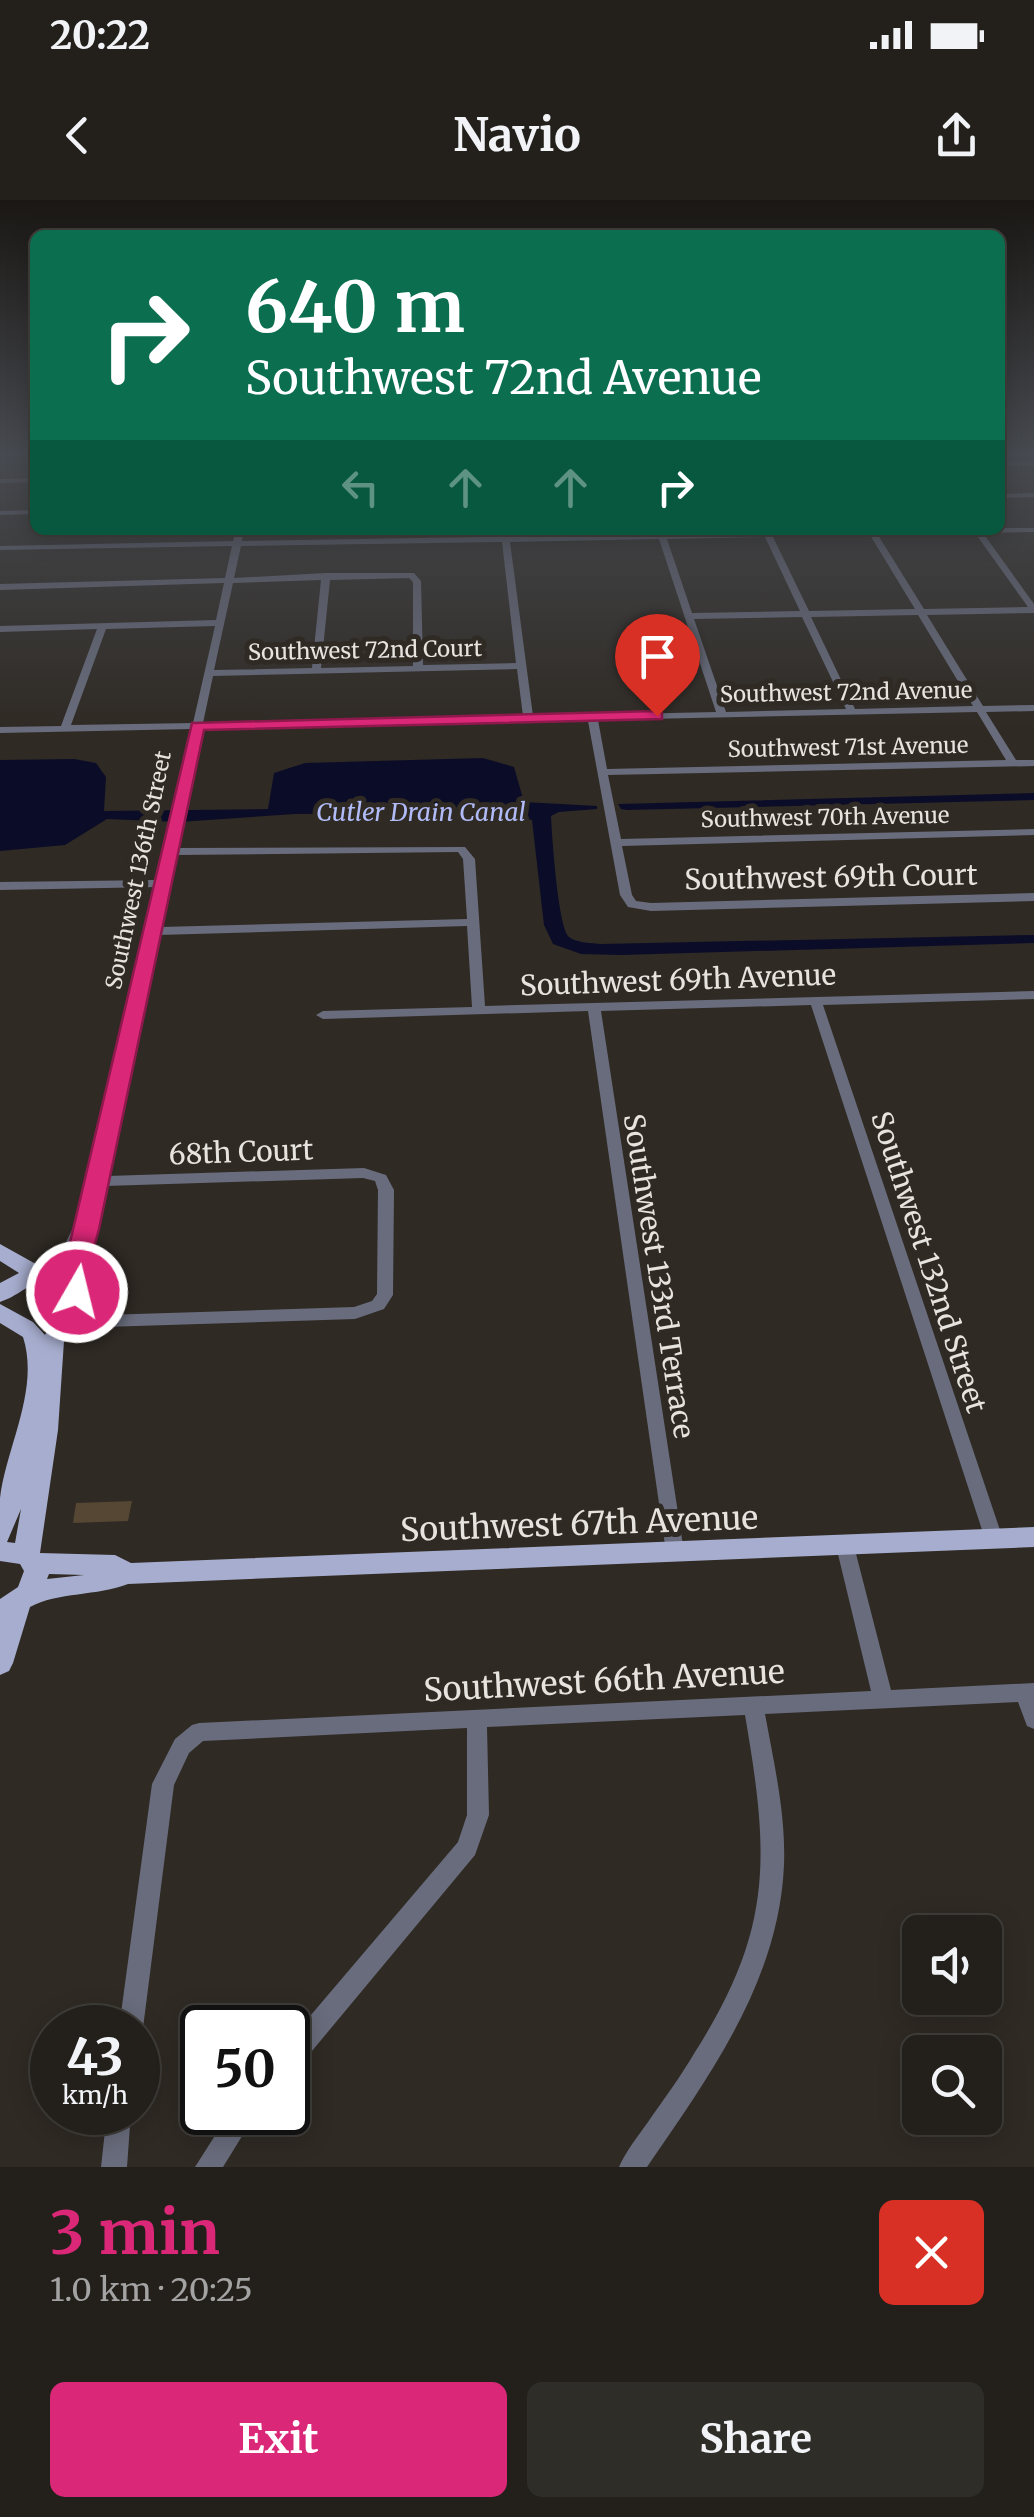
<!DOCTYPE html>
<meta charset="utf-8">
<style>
:root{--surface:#23201b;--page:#2f2d28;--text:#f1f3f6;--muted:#a3a3a3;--line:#403e3a;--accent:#db2777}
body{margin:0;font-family:Merriweather,serif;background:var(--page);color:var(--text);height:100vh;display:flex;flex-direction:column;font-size:38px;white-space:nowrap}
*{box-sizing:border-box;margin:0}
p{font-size:32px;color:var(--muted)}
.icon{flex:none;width:55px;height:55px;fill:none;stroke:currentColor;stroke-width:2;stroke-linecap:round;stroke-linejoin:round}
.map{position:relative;height:1967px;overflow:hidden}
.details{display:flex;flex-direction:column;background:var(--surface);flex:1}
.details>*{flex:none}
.banner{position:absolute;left:30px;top:30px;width:975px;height:305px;border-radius:15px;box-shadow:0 5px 25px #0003,0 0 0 2px var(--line);background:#0b6e4f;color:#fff;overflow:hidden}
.fabs{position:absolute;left:902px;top:1715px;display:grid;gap:20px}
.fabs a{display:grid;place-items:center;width:100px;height:100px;border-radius:15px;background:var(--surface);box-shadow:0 5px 25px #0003,0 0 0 2px var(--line);font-size:50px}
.speed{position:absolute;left:30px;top:1805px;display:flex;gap:20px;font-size:50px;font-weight:700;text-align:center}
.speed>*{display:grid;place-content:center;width:130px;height:130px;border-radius:50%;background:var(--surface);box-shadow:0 5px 25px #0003,0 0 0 2px var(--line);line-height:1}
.speed small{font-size:25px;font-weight:400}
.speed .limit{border:5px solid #111;border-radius:15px;background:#fff;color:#111}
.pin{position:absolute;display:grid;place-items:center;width:85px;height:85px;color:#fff;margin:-102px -42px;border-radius:50% 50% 50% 0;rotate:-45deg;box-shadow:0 0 10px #0007}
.pin .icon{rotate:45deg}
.me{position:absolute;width:110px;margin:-55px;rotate:8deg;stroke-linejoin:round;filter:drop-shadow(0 0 8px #0008)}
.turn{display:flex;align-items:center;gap:35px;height:210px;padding:0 50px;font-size:45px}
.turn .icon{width:130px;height:130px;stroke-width:2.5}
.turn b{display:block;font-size:70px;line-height:85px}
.lanes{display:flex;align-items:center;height:95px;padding:0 50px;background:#0003;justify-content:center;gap:50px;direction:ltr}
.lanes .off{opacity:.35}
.round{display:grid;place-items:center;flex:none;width:105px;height:105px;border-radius:15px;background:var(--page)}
.headline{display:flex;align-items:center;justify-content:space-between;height:170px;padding:0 50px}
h1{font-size:60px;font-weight:700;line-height:75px;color:var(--accent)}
.cta{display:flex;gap:20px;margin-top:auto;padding:20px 50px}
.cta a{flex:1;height:115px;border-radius:15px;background:var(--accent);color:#fff;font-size:40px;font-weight:700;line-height:115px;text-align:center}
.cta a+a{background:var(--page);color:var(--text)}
.status{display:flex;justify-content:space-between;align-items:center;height:70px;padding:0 50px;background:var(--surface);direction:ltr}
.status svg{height:28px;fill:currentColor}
header{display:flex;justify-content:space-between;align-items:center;height:130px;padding:0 50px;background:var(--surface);font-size:45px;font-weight:700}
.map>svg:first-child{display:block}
.green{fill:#564634}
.water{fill:#0b0c28}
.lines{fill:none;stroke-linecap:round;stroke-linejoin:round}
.minor{fill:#696c7c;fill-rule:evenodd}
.major{fill:#a7adce;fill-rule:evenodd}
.route{fill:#db2777;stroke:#8e194d;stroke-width:2.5}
.labels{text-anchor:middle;stroke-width:10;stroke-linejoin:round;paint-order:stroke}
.far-street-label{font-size:22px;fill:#e7e4e0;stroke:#2f2a24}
.far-water-label{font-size:25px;font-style:italic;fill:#b1bbf8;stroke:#2f2a24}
.street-label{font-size:28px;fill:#e7e4e0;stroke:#2f2a24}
.near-street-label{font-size:32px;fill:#e7e4e0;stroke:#2f2a24}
</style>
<div class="status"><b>20:22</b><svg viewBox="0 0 49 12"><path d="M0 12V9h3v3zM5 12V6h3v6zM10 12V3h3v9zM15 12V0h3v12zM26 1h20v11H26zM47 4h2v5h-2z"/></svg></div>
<header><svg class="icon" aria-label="back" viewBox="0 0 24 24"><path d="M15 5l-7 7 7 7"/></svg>Navio<svg class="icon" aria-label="share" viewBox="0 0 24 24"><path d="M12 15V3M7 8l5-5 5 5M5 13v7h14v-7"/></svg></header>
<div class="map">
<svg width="1034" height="1967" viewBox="0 0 1034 1967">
<rect width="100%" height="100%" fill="#2f2a24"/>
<path class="green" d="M132,1301L128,1321L73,1323L76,1303Z"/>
<path class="water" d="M483,558L514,567L524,602L597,606V609L559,612L551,616C552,636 558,727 569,737C576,743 592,743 601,744L1034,735V743L621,755L581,754L553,744L544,725L532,620L502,613L295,614L179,622L107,619L65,645L0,651V560L74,559L96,563L106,577L104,611L268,609L274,573L305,563Z
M1034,593V600L627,610L621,609L618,604Z"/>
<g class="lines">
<path class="minor" d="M1000,262H1034V266H1000Z
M35,278V282L0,283V279Z
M1034,293V297L1000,298V294Z
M35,310V314L0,315V311Z
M1000,328H1034V332L983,333L1034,404V413L927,415L983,506L1034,505V511L986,512L1016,560H1034V566L608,575L621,639L1034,629V635L622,646L632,695L636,701L651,703L1034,693V701L651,711L628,707L620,695L588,521L202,529L176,648L465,647L475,659L485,806L1034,791V799L823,805L1003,1339L1001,1344L994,1347L987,1344L985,1339L811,805L601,811L684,1352L682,1357L675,1360L668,1357L666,1352L588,811L323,819L316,815L323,811L472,807L467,726L158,735L107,976L364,968L386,975L394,990L393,1095L384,1109L355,1119L104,1127L98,1125L96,1121L98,1117L104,1115L354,1107L372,1101L377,1094L378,990L375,981L363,978L105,986L96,1029L78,1089H66L64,1085L70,1063L50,1079H38L36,1075L59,1056L73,1028H81L157,687L0,690V682L158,680L192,529L0,533V527L61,526L97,429L0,432V426L216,420L224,383L0,390V384L225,378L232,346L0,350V346L233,341L236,330H244L242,341L657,334L656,330H664L665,334L763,332L762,330L771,332ZM975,333L1028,407L924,409L878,335ZM870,335L915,409L809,411L773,337ZM765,337L800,411L692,413L667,339ZM659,339L716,512L533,516L510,342ZM502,342L516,463L423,465L421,381L414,373H326L234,378L241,346ZM409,378L413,382V466L321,468L330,380ZM321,380L312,468L214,470L233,383ZM918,415L973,506L855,509L811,417ZM802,417L846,509L726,512L694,419ZM215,426L193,523L71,525L106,429ZM517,469L523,516L203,523L213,476ZM977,512L1006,560L607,569L598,520ZM458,652L463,659L467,719L160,727L175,655Z
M845,1338L852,1341L854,1346L891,1490L1034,1483V1529L1027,1526L1018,1502L765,1514C774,1563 786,1615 784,1665C779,1781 710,1875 647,1967H619C626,1951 638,1936 648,1922C664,1899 681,1876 695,1852C774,1728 769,1655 745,1515L487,1527L489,1615L475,1655L297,1869L288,1872V1842L458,1642L467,1615V1528L203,1541L189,1553L174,1585L143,1828L138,1837V1828H119L152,1584L175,1539L192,1525L199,1523L871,1491L836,1346L838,1341Z
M107,1912H131L127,1967H101Z
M230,1912H257L223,1967H195Z"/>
<path class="major" d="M0,1044L43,1068L71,1074L90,1096L87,1109L71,1125L64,1141L58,1230L40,1353L115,1355L131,1363L1034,1327V1347L128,1384C98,1396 57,1392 30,1407L13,1463L9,1471L0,1475V1399L18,1387L24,1371L20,1364L0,1361C0,1341 0,1319 0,1298C6,1247 40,1190 23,1137L0,1123V1104L33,1122L45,1135C51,1121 65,1109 68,1097C42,1065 26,1094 0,1102V1083L19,1073L0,1061ZM21,1309L15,1343L7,1342ZM49,1374L84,1375L47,1379Z"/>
</g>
<linearGradient id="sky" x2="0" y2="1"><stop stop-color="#1a1714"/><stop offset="0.48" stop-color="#474a50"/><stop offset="1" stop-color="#474a50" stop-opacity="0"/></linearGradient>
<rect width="1034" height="529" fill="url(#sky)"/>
<path class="route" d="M657,511L662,513V519L204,530L99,1029L84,1084L89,1092L77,1100L68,1098L60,1085L192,523Z"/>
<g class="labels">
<g class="far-street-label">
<text transform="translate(365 450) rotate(-1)" y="8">Southwest 72nd Court</text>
<text transform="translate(846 492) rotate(-1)" y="8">Southwest 72nd Avenue</text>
<text transform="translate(848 547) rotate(-1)" y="8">Southwest 71st Avenue</text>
<text transform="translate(825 617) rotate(-1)" y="8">Southwest 70th Avenue</text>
<text transform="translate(138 670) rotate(-78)" y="8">Southwest 136th Street</text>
</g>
<g class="far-water-label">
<text x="421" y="621">Cutler Drain Canal</text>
</g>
<g class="street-label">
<text transform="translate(831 677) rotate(-1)" y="10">Southwest 69th Court</text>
<text transform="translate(678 780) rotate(-2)" y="10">Southwest 69th Avenue</text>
<text transform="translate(241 952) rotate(-2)" y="10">68th Court</text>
<text transform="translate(929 1062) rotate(72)" y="10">Southwest 132nd Street</text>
<text transform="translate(659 1076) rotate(81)" y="10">Southwest 133rd Terrace</text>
</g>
<g class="near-street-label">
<text transform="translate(579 1324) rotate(-2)" y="11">Southwest 67th Avenue</text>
<text transform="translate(604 1481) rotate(-3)" y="11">Southwest 66th Avenue</text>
</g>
</g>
</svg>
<div class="fabs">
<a><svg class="icon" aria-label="sound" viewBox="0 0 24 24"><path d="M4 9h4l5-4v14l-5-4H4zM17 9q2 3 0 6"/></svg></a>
<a><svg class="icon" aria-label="search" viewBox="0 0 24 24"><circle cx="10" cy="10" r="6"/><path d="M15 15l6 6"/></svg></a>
</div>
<div class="speed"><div>43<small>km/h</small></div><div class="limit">50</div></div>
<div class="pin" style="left:657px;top:516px;background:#d93025"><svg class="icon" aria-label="arrive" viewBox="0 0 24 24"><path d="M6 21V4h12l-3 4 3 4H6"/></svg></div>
<svg class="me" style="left:77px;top:1092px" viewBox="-20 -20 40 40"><circle r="17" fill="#db2777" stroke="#fff" stroke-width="3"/><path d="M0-11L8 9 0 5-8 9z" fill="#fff"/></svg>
<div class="banner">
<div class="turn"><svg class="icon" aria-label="right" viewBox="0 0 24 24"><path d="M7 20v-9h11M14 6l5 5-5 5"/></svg><div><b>640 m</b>Southwest 72nd Avenue</div></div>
<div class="lanes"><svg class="icon off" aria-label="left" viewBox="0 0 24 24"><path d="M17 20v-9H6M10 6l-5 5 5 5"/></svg><svg class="icon off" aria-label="ahead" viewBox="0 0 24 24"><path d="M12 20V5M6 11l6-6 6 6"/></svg><svg class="icon off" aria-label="ahead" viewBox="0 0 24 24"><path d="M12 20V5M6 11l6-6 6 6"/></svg><svg class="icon" aria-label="right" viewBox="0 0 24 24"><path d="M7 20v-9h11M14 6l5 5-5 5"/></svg></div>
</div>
</div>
<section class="details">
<div class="headline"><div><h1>3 min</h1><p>1.0 km · 20:25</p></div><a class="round" style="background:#d93025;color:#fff"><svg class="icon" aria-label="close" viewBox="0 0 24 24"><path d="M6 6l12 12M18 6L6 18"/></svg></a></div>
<div class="cta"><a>Exit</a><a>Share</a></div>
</section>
